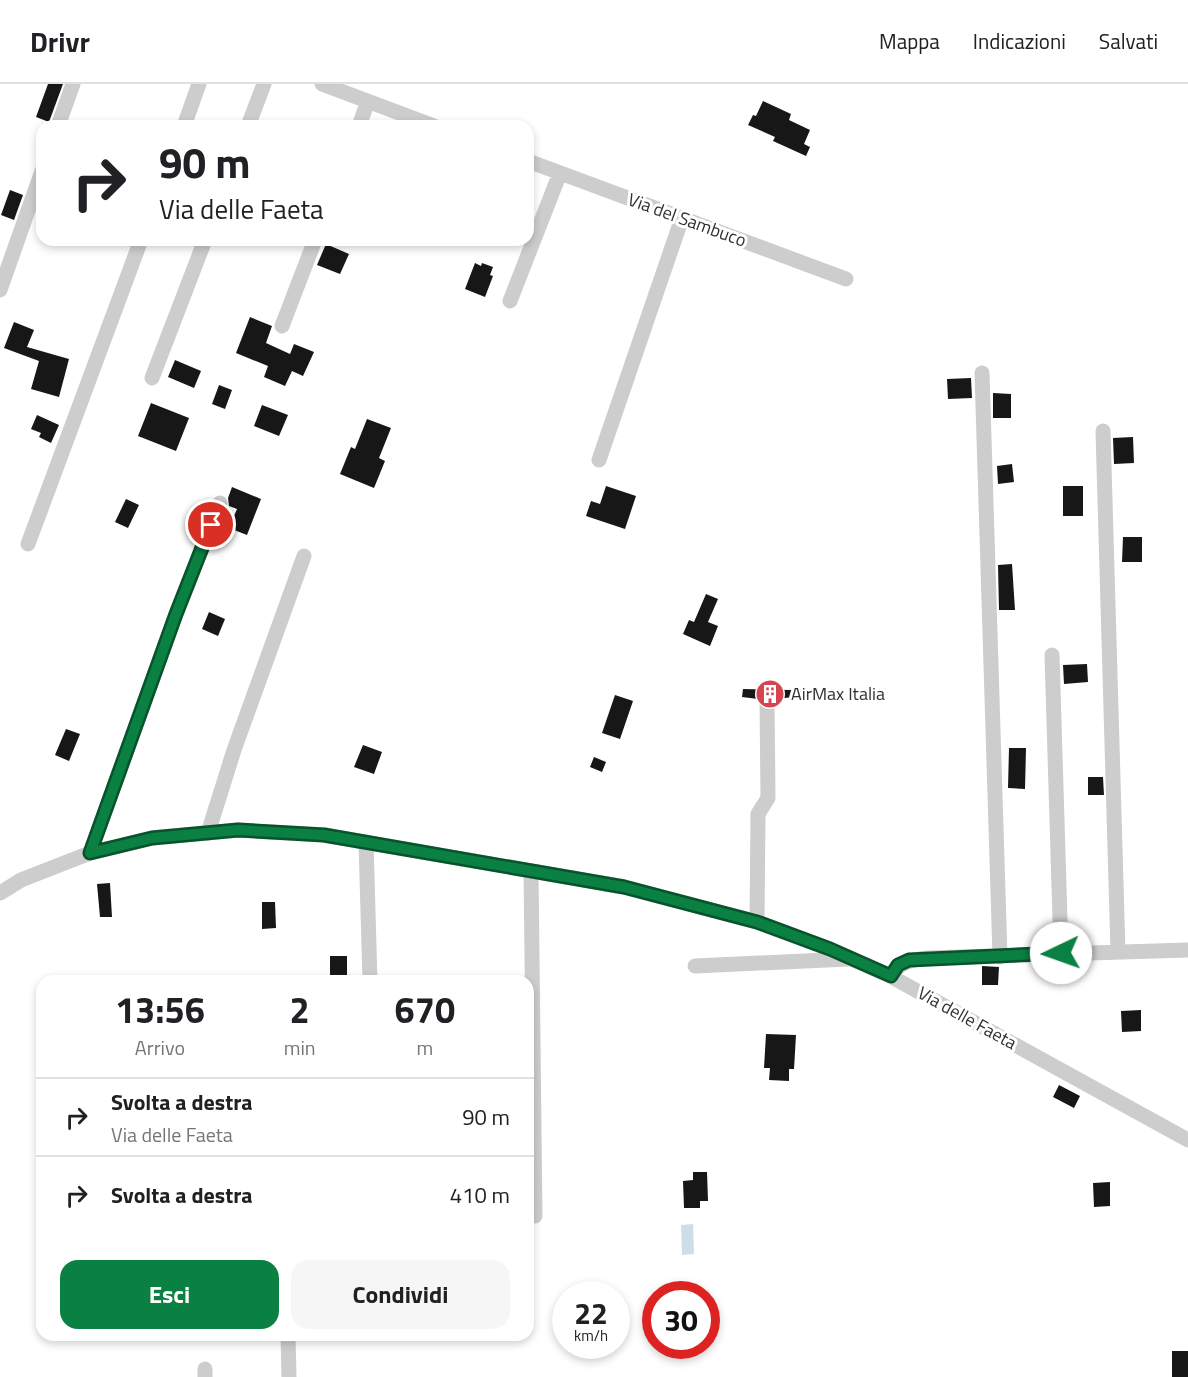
<!DOCTYPE html>
<html lang="it">
<style>
:root{--surface:#fff;--page:#f6f6f6;--text:#202124;--muted:#757577;--line:#e0e0e0;--accent:#0b8043}
body{margin:0;font-family:"Titillium Web",sans-serif;background:var(--page);color:var(--text);height:100vh;display:flex;flex-direction:column;font-size:22px;white-space:nowrap}
*{box-sizing:border-box;margin:0}
p{font-size:20px;color:var(--muted)}
.icon{flex:none;width:33px;height:33px;fill:none;stroke:currentColor;stroke-width:2;stroke-linecap:round;stroke-linejoin:round}
.map{position:relative;flex:1;overflow:hidden}
.panel{position:absolute;left:36px;top:891px;width:498px;height:366px;display:flex;flex-direction:column;background:var(--surface);border-radius:18px;box-shadow:0 3px 9px #0003}
.panel>*{flex:none}
.banner{position:absolute;left:36px;top:36px;width:498px;height:126px;border-radius:18px;box-shadow:0 3px 9px #0003;background:#fff;color:var(--text);overflow:hidden}
.speed{position:absolute;left:552px;top:1197px;display:flex;gap:12px;font-size:30px;font-weight:700;text-align:center}
.speed>*{display:grid;place-content:center;width:78px;height:78px;border-radius:50%;background:var(--surface);box-shadow:0 3px 9px #0003;line-height:1}
.speed small{font-size:15px;font-weight:400}
.speed .limit{border:9px solid #d22;background:#fff;color:#111}
.pin{position:absolute;display:grid;place-items:center;width:51px;height:51px;color:#fff;margin:-26px;border:3px solid #fff;border-radius:50%;box-shadow:0 2px 6px #0007}
.me{position:absolute;width:66px;margin:-33px;rotate:267deg;stroke-linejoin:round;filter:drop-shadow(0 0 4px #0008)}
.turn{display:flex;align-items:center;gap:21px;height:126px;padding:0 24px;font-size:27px}
.turn .icon{width:78px;height:78px;stroke-width:2.5}
.turn b{display:block;font-size:42px;line-height:51px}
.eta{display:flex;justify-content:space-evenly;align-items:center;height:102px;text-align:center}
.eta b{font-size:36px;font-weight:700;line-height:42px}
.action{display:flex;gap:12px;margin-top:auto;padding:12px 24px}
.action a{flex:1;height:69px;border-radius:18px;background:var(--accent);color:#fff;font-size:24px;font-weight:700;line-height:69px;text-align:center}
.action a+a{background:var(--page);color:var(--text)}
ul{padding:0;list-style:none}
li{display:flex;align-items:center;gap:18px;height:78px;padding:0 24px;border-top:2px solid var(--line)}
li div{flex:1}
li b{display:block;font-size:22px}
li em{font-style:normal}
header{display:flex;align-items:center;gap:36px;box-sizing:border-box;height:84px;padding:0 30px;background:var(--surface);border-bottom:2px solid var(--line)}
header strong{font-size:28px}
nav{display:flex;gap:33px;margin-inline-start:auto;font-size:21px}
.map>svg:first-child{display:block}
.water{fill:#cedee9}
.building{fill:#171717}
.lines{fill:none;stroke-linecap:round;stroke-linejoin:round}
.minor{stroke:#cdcdcd;stroke-width:15}
.route-casing{stroke:#07532c;stroke-width:15}
.route{stroke:#0b8043;stroke-width:10}
.labels{text-anchor:middle;stroke-width:6;stroke-linejoin:round;paint-order:stroke}
.street-label{font-size:18px;fill:#303030;stroke:#fff}
.poi-label{font-size:18px;fill:#303030;stroke:#fff;text-anchor:start}
</style>
<header>
<strong>Drivr</strong>
<nav><a>Mappa</a><a>Indicazioni</a><a>Salvati</a></nav>
</header>
<div class="map">
<svg width="1188" height="1293" viewBox="0 0 1188 1293">
<rect width="100%" height="100%" fill="#fff"/>
<path class="water" d="M693,1140L694,1170L682,1171L681,1141Z"/>
<path class="building" d="M48,0H63L49,38L36,33Z
M763,17L791,30L789,36L810,46L804,60L810,63L806,72L773,57L775,53L748,41L753,31L756,32Z
M10,106L23,111L14,136L1,131Z
M326,160L349,170L340,190L317,181Z
M475,179L481,182L482,179L493,183L490,191L493,192L485,213L465,205Z
M250,233L272,242L266,259L290,270L294,260L314,268L303,292L292,287L285,302L264,293L268,282L236,269Z
M14,238L34,246L27,263L69,275L59,313L31,305L39,277L4,264Z
M175,276L201,287L194,304L168,293Z
M971,294L972,314L948,315L947,295Z
M219,301L232,306L225,325L212,320Z
M993,309L1011,310V334H993Z
M151,319L189,334L176,367L138,352Z
M262,321L288,331L279,352L254,342Z
M37,331L59,341L51,359L39,353L41,349L31,345Z
M367,335L391,344L379,374L385,377L374,404L340,390L351,363L355,365Z
M1133,353L1134,379L1114,380L1113,354Z
M1012,380L1014,398L998,400L997,382Z
M606,402L636,412L625,445L586,432L591,417L600,420Z
M1063,402H1083V432H1063Z
M232,403L261,415L247,451L229,444L237,425L229,422L228,414Z
M126,415L139,421L128,444L115,438Z
M1123,453H1142V478H1122Z
M1012,480L1015,526H999L998,481Z
M706,510L718,515L708,538L718,542L710,562L683,550L689,536L694,538Z
M209,528L225,535L218,552L202,545Z
M1087,580L1088,598L1064,600L1063,581Z
M743,605L793,606V613L777,615L772,608L767,606L762,608L758,615L742,613Z
M615,611L633,617L620,655L602,649Z
M66,645L80,650L69,677L55,671Z
M363,661L382,668L374,690L354,683Z
M1009,664H1026L1025,705L1008,704Z
M594,673L606,678L602,688L590,683Z
M1088,693H1103L1104,711H1088Z
M110,799L112,833H100L97,800Z
M262,818H275L276,844L262,845Z
M330,872H347V897H330Z
M982,882L999,883L998,901H982Z
M1141,926V947L1122,948L1121,927Z
M766,950L796,951L794,985H789V997L769,996L770,984H764Z
M1059,1001L1080,1012L1074,1024L1053,1013Z
M693,1088H707L708,1117H700V1124H684L683,1097L693,1096Z
M1110,1098V1122L1094,1123L1093,1099Z
M1172,1267H1188V1293H1172Z"/>
<g class="lines">
<path class="minor" d="M322,0L434,42
M58,42L73,0
M184,42L199,0
M248,42L264,0
M359,42L368,17
M528,77L846,195
M0,206L42,87
M510,217L560,89
M282,242L315,156
M982,289L1000,873
M152,294L205,156
M1103,347L1118,868
M599,376L682,134
M28,460L141,156
M1052,571L1061,869
M208,749L234,666L304,472
M366,758L370,897
M90,769L176,530L220,419
M531,787L535,1132
M0,809L21,796L90,769L152,754L238,746L324,751L624,803L757,838L829,865L890,892L1188,1056
M757,838L758,730L768,714L767,616
M695,882L848,875
M890,892C900,878 910,876 927,874L1188,866
M288,1251L289,1293
M205,1285V1293"/>
</g>
<g class="lines">
<g class="route-casing">
<path id="route" d="M211,441L176,530L90,769L152,754L238,746L324,751L624,803L757,838L830,865L891,892L898,881L909,876L1061,869"/>
</g>
<use href="#route" class="route"/>
</g>
<defs>
<g id="building-disc" transform="scale(1.5)"><circle r="9.5" fill="#d3464f" stroke="#fff"/><path d="M-4-6H4V6H1V3H-1V6H-4ZM-2.5-4.3h1.7v1.8h-1.7ZM.8-4.3h1.7v1.8H.8ZM-2.5-1h1.7V.8h-1.7ZM.8-1h1.7V.8H.8Z" fill="#fff"/></g>
</defs>
<g fill-rule="evenodd">
<use href="#building-disc" x="770" y="610"/>
</g>
<g class="labels">
<g class="street-label">
<text transform="translate(687 136) rotate(20)" y="6">Via del Sambuco</text>
<text transform="translate(967 934) rotate(29)" y="6">Via delle Faeta</text>
</g>
<g class="poi-label">
<text x="791" y="616">AirMax Italia</text>
</g>
</g>
</svg>
<div class="speed"><div>22<small>km/h</small></div><div class="limit">30</div></div>
<div class="pin" style="left:211px;top:441px;background:#d93025"><svg class="icon" aria-label="arrive" viewBox="0 0 24 24"><path d="M6 21V4h12l-3 4 3 4H6"/></svg></div>
<svg class="me" style="left:1061px;top:869px" viewBox="-20 -20 40 40"><circle r="19" fill="#fff"/><path d="M0-13L10 11 0 6-10 11z" fill="#0b8043"/></svg>
<div class="banner">
<div class="turn"><svg class="icon" aria-label="right" viewBox="0 0 24 24"><path d="M7 20v-9h11M14 6l5 5-5 5"/></svg><div><b>90 m</b>Via delle Faeta</div></div>
</div>
<section class="panel">
<div class="eta">
<div><b>13:56</b><p>Arrivo</p></div>
<div><b>2</b><p>min</p></div>
<div><b>670</b><p>m</p></div>
</div>
<ul>
<li><svg class="icon" aria-label="right" viewBox="0 0 24 24"><path d="M7 20v-9h11M14 6l5 5-5 5"/></svg><div><b>Svolta a destra</b><p>Via delle Faeta</p></div><em>90 m</em></li>
<li><svg class="icon" aria-label="right" viewBox="0 0 24 24"><path d="M7 20v-9h11M14 6l5 5-5 5"/></svg><div><b>Svolta a destra</b></div><em>410 m</em></li>
</ul>
<div class="action"><a>Esci</a><a>Condividi</a></div>
</section>
</div>
